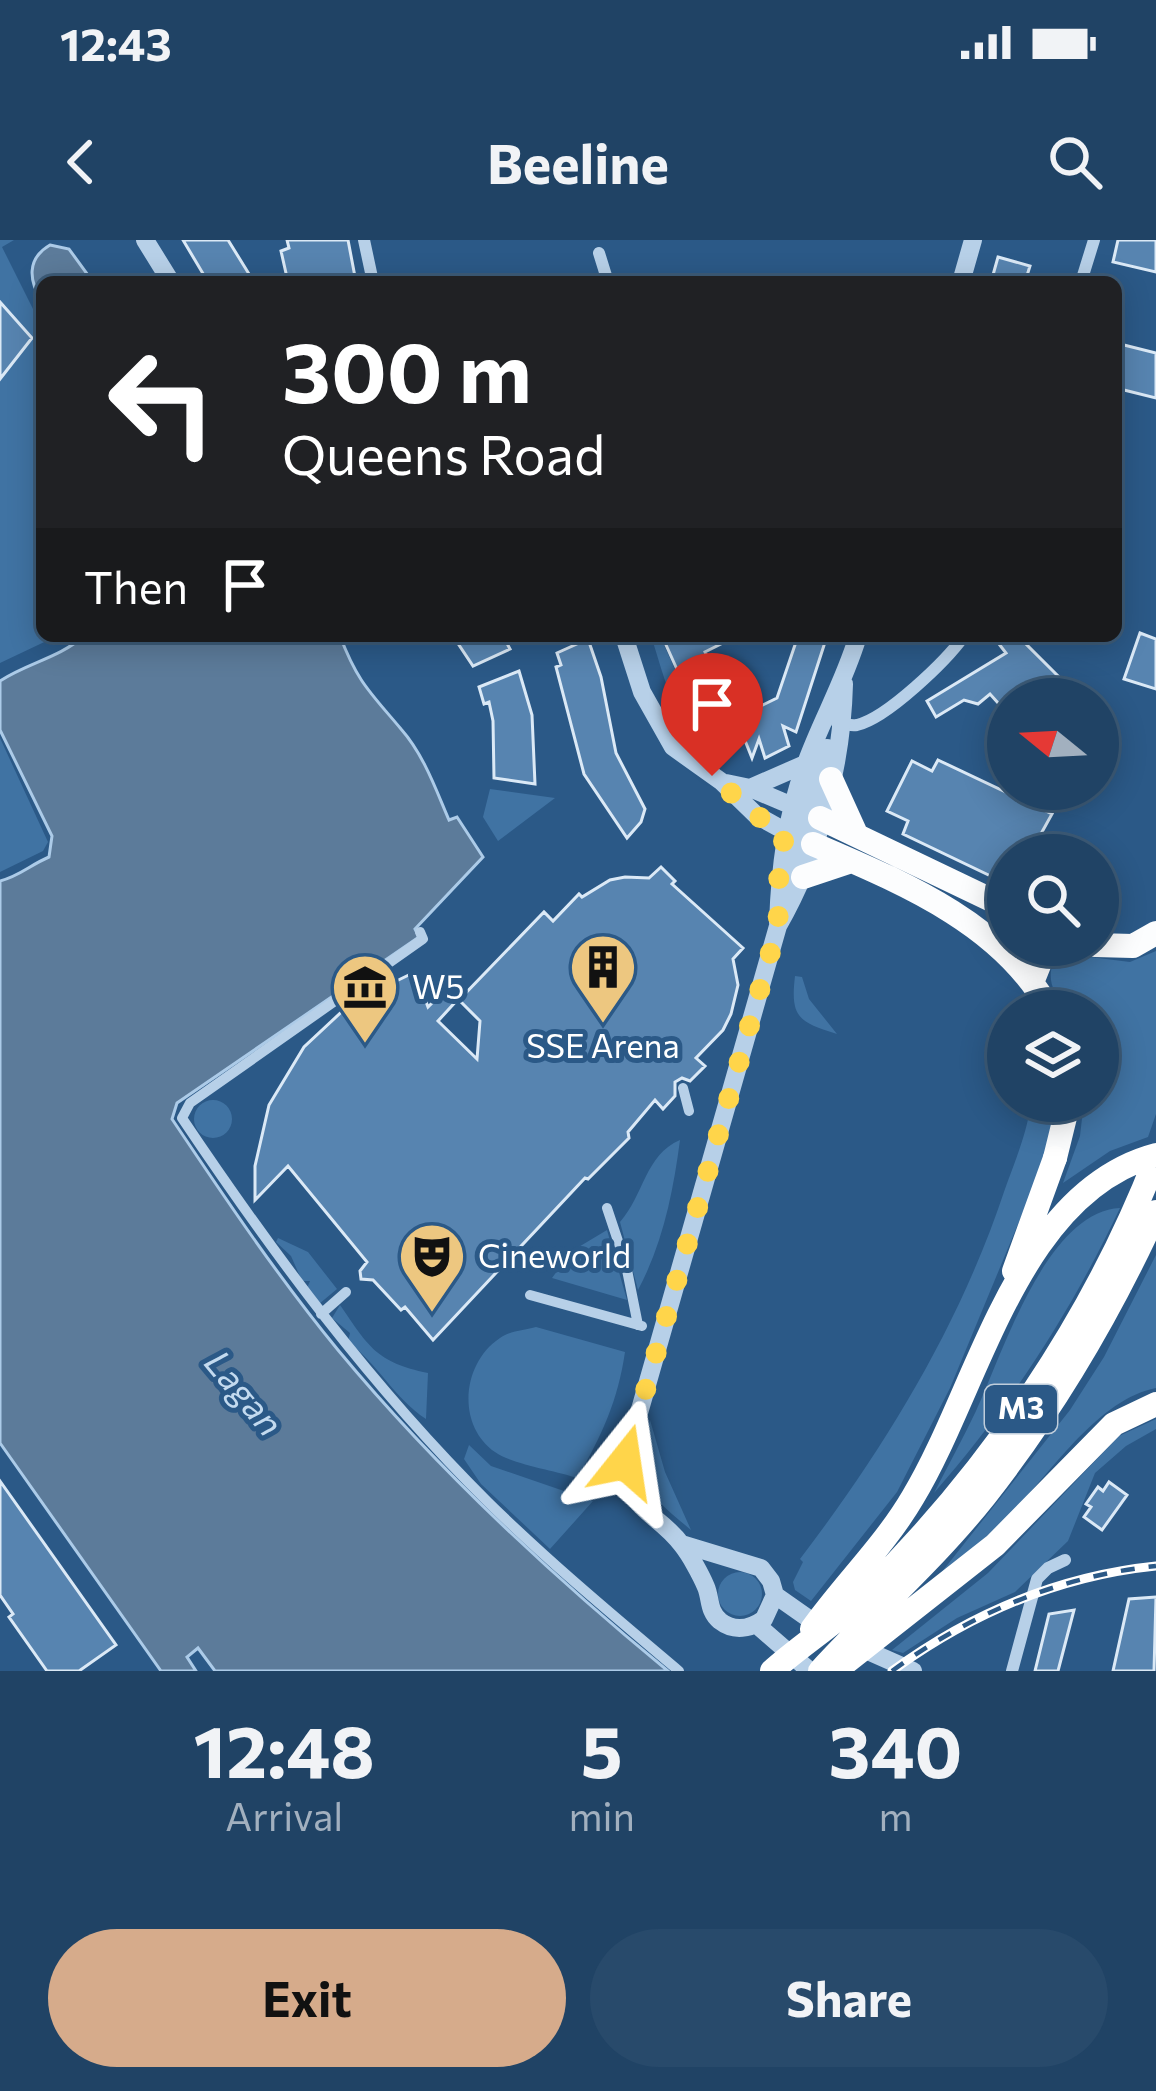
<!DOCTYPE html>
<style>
:root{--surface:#204365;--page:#284a6b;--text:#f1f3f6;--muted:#a2b0bf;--line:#3d5c79;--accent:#d6ab8b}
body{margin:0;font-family:Commissioner,sans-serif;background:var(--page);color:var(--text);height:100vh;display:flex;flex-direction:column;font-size:45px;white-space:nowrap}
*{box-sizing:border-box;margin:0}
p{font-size:39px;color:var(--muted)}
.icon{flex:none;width:66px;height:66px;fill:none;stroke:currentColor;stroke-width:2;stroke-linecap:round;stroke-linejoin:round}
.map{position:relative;height:1431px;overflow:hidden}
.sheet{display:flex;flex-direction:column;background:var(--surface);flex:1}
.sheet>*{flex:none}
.top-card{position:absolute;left:36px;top:36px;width:1086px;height:366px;border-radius:18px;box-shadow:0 6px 30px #0003,0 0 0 3px var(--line);background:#202124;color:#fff;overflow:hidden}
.needle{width:78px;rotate:288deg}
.tools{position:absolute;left:987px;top:438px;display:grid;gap:24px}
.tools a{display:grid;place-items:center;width:132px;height:132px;border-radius:50%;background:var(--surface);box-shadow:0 6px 30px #0003,0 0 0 3px var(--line);font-size:60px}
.pin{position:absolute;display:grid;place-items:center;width:102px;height:102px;color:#fff;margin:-123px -51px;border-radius:50% 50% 50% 0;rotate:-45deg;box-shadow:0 0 12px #0007}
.pin .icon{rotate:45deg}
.me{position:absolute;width:132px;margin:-66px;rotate:15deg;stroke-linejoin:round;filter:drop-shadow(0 0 9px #0008)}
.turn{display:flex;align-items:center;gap:42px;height:252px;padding:0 48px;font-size:54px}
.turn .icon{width:156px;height:156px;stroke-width:2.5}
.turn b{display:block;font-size:84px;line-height:102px}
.then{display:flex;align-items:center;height:114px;padding:0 48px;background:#0003;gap:24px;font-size:45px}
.eta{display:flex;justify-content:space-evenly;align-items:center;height:204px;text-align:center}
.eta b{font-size:72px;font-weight:700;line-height:84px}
.button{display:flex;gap:24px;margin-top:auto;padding:24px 48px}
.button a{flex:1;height:138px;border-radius:72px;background:var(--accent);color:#111;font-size:48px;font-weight:700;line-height:138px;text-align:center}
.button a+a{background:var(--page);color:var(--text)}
.status{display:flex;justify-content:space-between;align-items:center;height:84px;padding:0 60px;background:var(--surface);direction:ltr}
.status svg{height:33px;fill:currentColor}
header{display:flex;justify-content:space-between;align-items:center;height:156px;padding:0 48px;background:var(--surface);font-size:54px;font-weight:700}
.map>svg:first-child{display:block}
.green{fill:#4073a3}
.water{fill:#5c7b9a;stroke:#accbe8;stroke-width:3}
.building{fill:#5784b0;stroke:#dbe9f6;stroke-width:3}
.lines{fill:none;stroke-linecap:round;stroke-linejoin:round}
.pedestrian{stroke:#b7d0e8;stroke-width:10}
.minor{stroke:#b7d0e8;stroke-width:12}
.tertiary{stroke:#b7d0e8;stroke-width:18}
.trunk{stroke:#fcfdfe;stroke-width:24}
.motorway{stroke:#fff;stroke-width:24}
.rail-casing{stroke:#fff;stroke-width:9}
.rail{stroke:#2b5987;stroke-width:4.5;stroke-dasharray:14;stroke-linecap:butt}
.route{stroke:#ffd54a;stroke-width:21;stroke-dasharray:0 37.8}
.labels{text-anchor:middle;stroke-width:10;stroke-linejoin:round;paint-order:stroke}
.shield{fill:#2b5987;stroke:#bfcddb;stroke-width:3}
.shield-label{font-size:30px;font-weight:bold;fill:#fff}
.poi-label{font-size:33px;fill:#fff;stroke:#2b5987;text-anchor:start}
.water-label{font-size:36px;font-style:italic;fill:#c3daef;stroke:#2b5987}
</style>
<div class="status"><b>12:43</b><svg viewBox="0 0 49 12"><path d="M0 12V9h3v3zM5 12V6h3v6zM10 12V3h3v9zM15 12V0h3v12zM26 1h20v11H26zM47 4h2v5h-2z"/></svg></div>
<header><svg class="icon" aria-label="back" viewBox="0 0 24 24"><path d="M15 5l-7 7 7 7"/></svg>Beeline<svg class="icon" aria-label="search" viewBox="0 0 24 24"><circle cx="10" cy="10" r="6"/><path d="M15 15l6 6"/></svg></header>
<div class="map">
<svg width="1156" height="1431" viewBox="0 0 1156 1431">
<rect width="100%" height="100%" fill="#2b5987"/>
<path class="green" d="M0,0H14L2,7L42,87V396H57L0,423Z
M651,396H660L706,499C671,479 663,431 651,396Z
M0,498L48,602L43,611L0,632Z
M490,549L555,558L498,601L483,577Z
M1156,711V874L1148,897L1110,911L1063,943L1080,896L1084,861H1098V771H1066C1052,749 1044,737 1058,713L1130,722Z
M795,736L802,737L809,759L837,794C799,782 790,778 795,736Z
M194 879a19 19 0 1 1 38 0a19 19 0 1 1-38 0Z
M1031,861H1051L1052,885L1045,919L950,1148L897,1252L811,1361L795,1350L793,1342L803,1322L800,1319C886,1206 960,1085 1005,949C1015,921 1028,891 1031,861Z
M680,900C673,953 663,1003 638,1050L620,982C644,955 645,915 680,900Z
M1120,968C1071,1072 1010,1166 934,1253C948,1226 963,1198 976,1171C1003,1113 1046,972 1120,968Z
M607,990L627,1060L552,1038L572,1011Z
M278,998L308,1012L337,1049L319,1064L307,1048L310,1041H302L291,1016L276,1002Z
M1156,1015V1148C1099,1159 1053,1230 1015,1269C991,1294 964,1316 937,1338L1070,1170L1104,1117Z
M340,1065C369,1107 376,1122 428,1133L426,1179C394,1158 379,1125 348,1102L350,1093L332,1078Z
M536,1087L625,1112C618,1160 602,1196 577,1238C557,1231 511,1224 495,1212C456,1185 462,1123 500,1098C509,1091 526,1090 536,1087Z
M1156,1179V1189L1126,1206L1095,1233L1068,1301L1015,1352L957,1378L903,1413L892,1410L988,1333L1119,1196Z
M650,1180L665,1232L691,1290C645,1251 631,1243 650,1180Z
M469,1205L491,1226L593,1261L550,1309L481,1244L464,1219Z
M718 1354a22 22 0 1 1 44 0a22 22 0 1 1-44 0Z"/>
<path class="water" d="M50,5L69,9L93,42H42V62C29,41 26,19 50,5Z
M84,396H340C358,443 370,452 401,489C424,515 436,550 449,580L457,577L483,617L415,689L419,697L177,863L172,879C225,958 278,1037 338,1110C435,1227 551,1335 668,1431H215L198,1408L187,1417L196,1431H161L0,1203V641C20,636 30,625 49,617L52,596L0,490V441C27,423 59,418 84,396Z"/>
<path class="building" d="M183,0H228L254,42H208Z
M287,0H348L356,42H288L281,11L289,8Z
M1118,0H1156V32L1113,22Z
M998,17L1030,26L1025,42H991Z
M0,62L32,98L0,139Z
M1116,103L1156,113V158L1116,148Z
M1140,393L1156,399V449L1124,439Z
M453,396H503L510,409L473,426Z
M662,396H737L705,412L739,485L707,496Z
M798,396H827L796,492L783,486L789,506L765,518L759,499L752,518L736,478L777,458Z
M1003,396H1027L1025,403L1060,438L1038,459H1008V474L990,454L978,464L964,460L936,477L927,461L1006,413L999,404Z
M588,399L601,437L616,513L645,569L641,582L627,598L584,534L556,427L561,425L557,413Z
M519,431L532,475L535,544L494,538L493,481L489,462L484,464L479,447Z
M938,520L1052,574L1037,601L1064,615H1008V639L1001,635L999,640L903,594L908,581L887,571L912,521L932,531Z
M661,627L675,641L672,644L743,708L733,719L738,745L731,774L723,790L696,818L705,826L690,841L682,838L675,842V856L663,869L655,860L628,892L629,898L588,939L585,938L433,1100L405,1067L401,1070L373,1040L361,1039L360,1031L367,1022L288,926L255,960V926L269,865L304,807L351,763L415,732L428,767L445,750L459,758L438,781L477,819L480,781L459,760L544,672L553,681L579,654L582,657L610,640L625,637L649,638Z
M0,1241L116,1405L79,1431H47L9,1377L13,1374L0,1355Z
M1109,1242L1127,1255L1102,1290L1084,1277L1091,1267L1086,1264L1098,1247L1103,1251Z
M1156,1357L1154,1431H1113L1129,1359Z
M1074,1370L1058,1431H1035L1049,1374Z"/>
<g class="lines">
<path class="pedestrian" d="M420,692L423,699L190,863L182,878C274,1015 371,1146 488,1262C549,1322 614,1376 679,1431
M683,848L689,871
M607,968L626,1025L638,1085
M530,1055L642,1086
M321,1074L346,1052"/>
<path class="minor" d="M364,0L373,42
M599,13L608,42
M1081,42L1094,0
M837,483C842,484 851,486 857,485C887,478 946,421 964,396
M1012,1431L1037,1339L1048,1328L1065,1320"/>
<path class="tertiary" d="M145,0L171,42
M961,42L973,0
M624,396L642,452L673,507L722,542L756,575L792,595
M726,543L750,548L802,570
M750,548L805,524
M786,593L808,572L827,508
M784,646L800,599L809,590
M778,683C780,628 786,578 805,526C821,481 843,445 858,396
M682,1304L761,1328L771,1341L775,1355L764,1379C750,1389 734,1392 720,1381C708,1371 711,1359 706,1347C701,1335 690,1315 682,1305C657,1271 626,1272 625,1222L778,686C819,615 842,525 844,444
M775,1355L822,1388
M757,1385L810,1431
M852,1404L913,1431"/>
<path class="trunk" d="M831,539L856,594
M820,578L1008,668
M813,604C901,642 1003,683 1050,771
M803,637L851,621
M1095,705L1133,706L1156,693
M1033,740L1043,715L1053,705
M1055,918L1069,861"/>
<path class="motorway" d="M1014,1031L1055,918
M812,1389C844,1344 885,1305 913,1257C979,1148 1017,952 1156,915
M840,1427L995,1305L1114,1184L1156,1164
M772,1431C801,1405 835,1384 864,1356C989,1232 1092,1083 1156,918
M820,1431C874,1372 935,1319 985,1256C1054,1168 1110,1073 1156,972"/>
<g class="rail-casing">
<path id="rail" d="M892,1431C970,1374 1059,1336 1156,1326"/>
</g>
<use href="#rail" class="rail"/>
</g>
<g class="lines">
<path class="route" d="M625,1222L778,686L779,627L785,593L756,575L712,536"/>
</g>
<defs>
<g id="building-pin" transform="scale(3.45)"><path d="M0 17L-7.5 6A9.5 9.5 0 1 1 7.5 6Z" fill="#edc780" stroke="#2b5987"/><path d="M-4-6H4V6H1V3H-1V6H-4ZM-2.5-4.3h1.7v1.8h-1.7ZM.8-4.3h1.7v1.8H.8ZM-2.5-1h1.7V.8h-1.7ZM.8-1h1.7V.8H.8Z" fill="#111"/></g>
<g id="museum-pin" transform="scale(3.45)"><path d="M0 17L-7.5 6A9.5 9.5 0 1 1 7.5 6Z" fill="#edc780" stroke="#2b5987"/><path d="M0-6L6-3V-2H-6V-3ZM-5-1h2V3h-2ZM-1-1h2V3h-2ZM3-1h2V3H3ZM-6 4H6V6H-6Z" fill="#111"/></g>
<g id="theatre-pin" transform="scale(3.45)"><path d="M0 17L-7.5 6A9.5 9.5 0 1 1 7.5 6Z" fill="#edc780" stroke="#2b5987"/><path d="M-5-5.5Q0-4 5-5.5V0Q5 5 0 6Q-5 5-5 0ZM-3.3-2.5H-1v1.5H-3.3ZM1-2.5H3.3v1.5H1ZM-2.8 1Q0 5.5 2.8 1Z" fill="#111"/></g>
</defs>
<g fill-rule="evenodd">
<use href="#building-pin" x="603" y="727"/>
<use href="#museum-pin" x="365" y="747"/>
<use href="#theatre-pin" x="432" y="1016"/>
</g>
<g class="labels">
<rect class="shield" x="985" y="1145" width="72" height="48" rx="9"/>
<g class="shield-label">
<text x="1021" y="1179">M3</text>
</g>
<g class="poi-label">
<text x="412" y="759">W5</text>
<text x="603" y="818" text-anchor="middle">SSE Arena</text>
<text x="478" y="1028">Cineworld</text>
</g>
<g class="water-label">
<text transform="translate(244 1153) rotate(50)" y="13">Lagan</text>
</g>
</g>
</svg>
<div class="tools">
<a><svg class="needle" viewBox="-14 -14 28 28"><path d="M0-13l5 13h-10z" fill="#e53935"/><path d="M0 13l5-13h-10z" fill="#a2b0bf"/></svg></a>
<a><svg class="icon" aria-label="search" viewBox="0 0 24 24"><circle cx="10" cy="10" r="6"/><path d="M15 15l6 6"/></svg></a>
<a><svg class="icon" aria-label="layers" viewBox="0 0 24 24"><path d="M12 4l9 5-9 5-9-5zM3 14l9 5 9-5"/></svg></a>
</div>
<div class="pin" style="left:712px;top:536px;background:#d93025"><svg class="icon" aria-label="arrive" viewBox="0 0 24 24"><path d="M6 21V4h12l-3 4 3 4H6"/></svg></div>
<svg class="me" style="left:625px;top:1222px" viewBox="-20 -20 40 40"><path d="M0-17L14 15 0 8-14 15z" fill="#ffd54a" stroke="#fff" stroke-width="4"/></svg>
<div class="top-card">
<div class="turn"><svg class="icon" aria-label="left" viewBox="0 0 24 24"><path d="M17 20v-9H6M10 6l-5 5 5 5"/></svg><div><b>300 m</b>Queens Road</div></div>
<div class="then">Then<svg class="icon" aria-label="arrive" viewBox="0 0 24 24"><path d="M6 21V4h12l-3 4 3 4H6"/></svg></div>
</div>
</div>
<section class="sheet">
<div class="eta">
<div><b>12:48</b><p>Arrival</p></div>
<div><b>5</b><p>min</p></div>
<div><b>340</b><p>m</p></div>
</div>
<div class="button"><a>Exit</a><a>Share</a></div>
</section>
